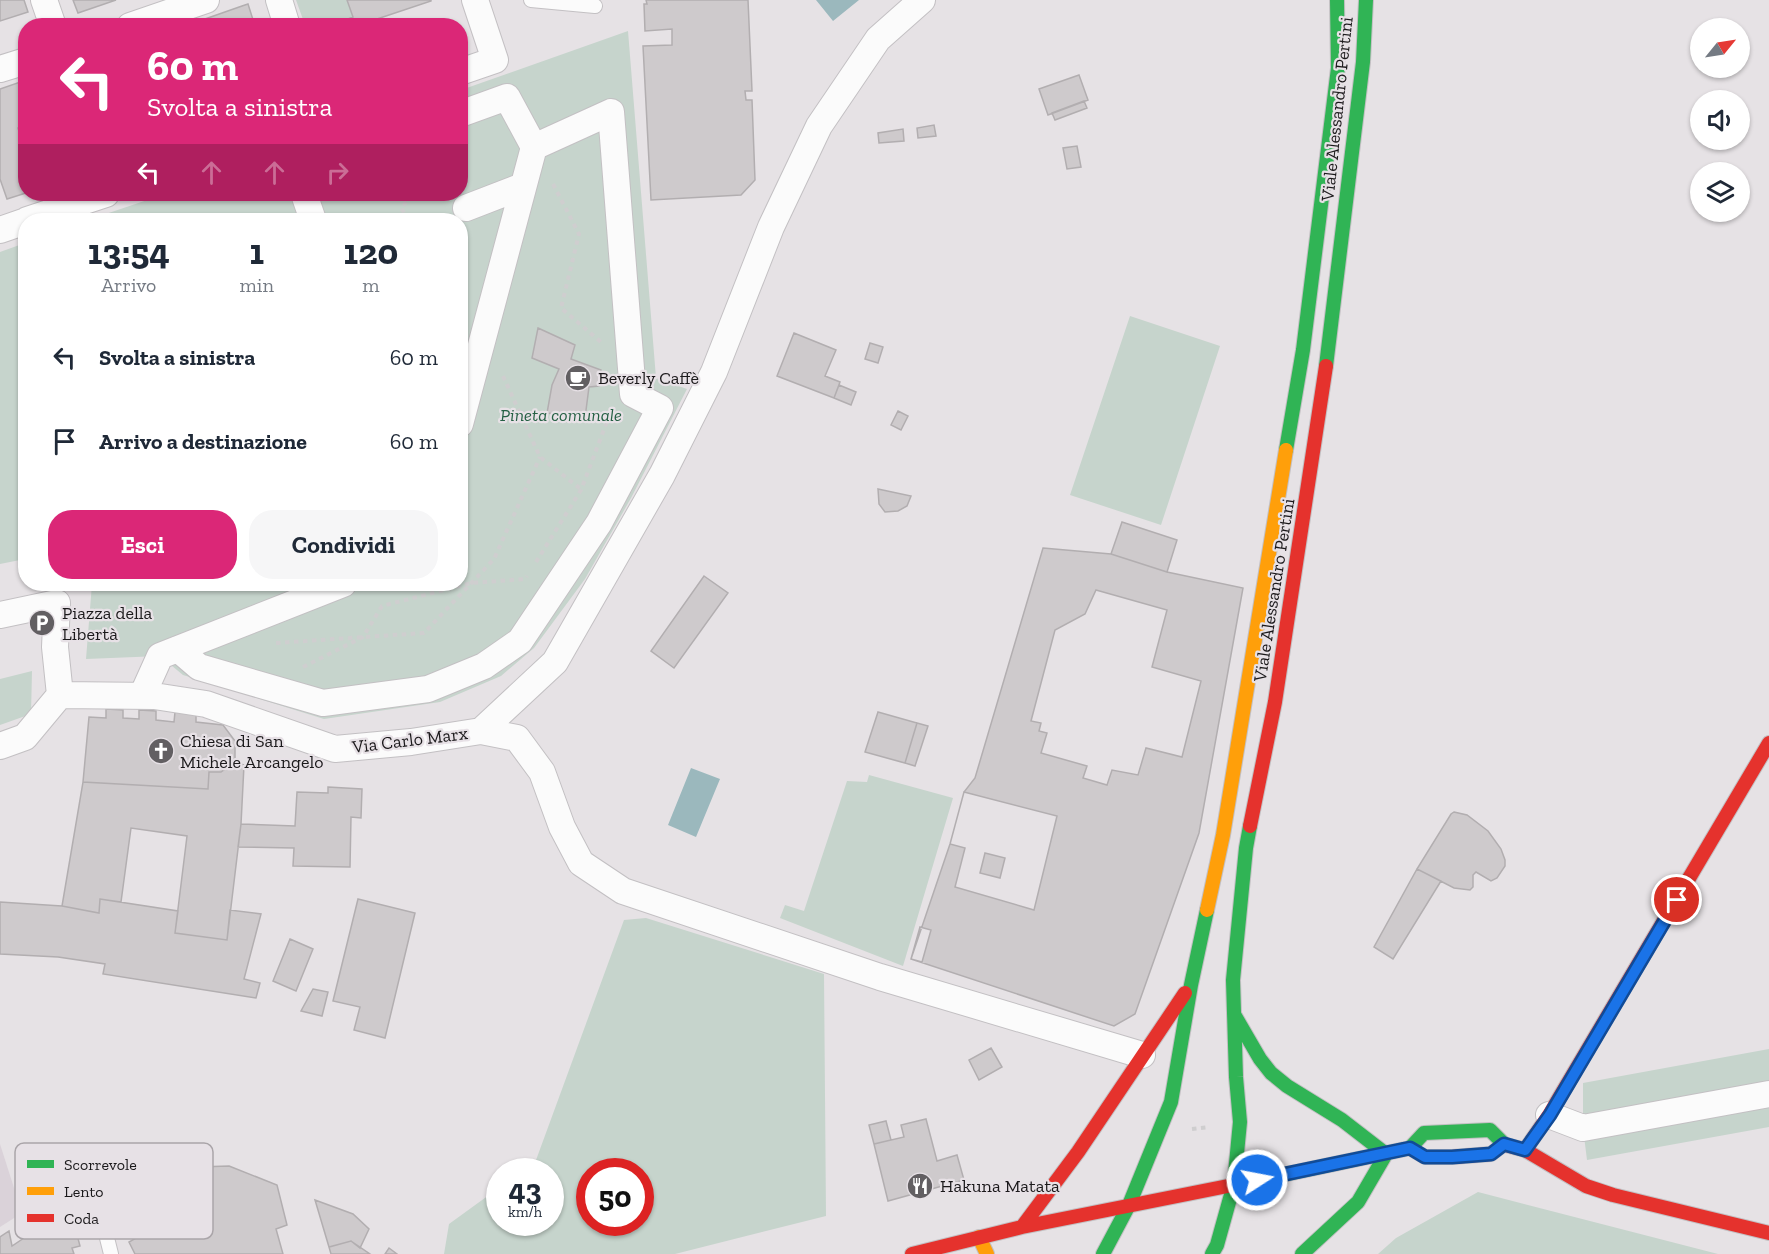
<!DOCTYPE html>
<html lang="it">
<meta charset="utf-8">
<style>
:root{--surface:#fff;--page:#f6f6f7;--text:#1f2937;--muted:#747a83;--accent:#db2777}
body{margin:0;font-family:"Zilla Slab",serif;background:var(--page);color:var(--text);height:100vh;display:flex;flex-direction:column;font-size:22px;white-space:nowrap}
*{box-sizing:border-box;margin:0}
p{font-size:20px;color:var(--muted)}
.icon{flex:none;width:33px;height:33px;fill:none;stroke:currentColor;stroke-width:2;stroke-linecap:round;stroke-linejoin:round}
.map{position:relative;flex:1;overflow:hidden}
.side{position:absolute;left:18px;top:213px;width:450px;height:378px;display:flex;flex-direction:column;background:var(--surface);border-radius:24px;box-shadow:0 2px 4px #0004}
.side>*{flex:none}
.guide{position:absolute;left:18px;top:18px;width:450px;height:183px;border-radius:24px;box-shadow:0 2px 4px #0004;background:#db2777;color:#fff;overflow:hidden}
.needle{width:39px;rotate:60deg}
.buttons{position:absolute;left:1690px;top:18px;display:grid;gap:12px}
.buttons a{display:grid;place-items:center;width:60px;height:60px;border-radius:50%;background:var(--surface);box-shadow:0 2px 4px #0004;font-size:30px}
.speed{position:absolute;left:486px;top:1158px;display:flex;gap:12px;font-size:30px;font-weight:700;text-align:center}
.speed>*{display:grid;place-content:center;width:78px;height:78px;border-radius:50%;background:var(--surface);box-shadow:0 2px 4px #0004;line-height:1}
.speed small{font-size:15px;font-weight:400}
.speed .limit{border:9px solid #d22;background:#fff;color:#111}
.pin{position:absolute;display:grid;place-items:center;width:51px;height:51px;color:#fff;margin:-26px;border:3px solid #fff;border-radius:50%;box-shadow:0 2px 6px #0007}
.me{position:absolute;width:66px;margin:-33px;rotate:79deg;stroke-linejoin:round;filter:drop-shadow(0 0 4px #0008)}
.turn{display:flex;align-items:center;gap:21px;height:126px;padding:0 30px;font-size:27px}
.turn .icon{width:78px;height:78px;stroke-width:2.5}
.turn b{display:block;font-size:42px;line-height:51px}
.lanes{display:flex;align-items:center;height:57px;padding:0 30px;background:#0003;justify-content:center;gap:30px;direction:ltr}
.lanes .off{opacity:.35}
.eta{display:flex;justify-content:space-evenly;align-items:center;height:102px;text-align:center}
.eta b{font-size:36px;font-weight:700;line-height:42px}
.button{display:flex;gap:12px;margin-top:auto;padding:12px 30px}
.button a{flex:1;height:69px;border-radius:24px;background:var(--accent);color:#fff;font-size:24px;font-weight:700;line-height:69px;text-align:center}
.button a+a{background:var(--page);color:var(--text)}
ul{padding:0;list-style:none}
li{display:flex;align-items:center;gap:18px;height:84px;padding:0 30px}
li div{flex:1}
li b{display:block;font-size:22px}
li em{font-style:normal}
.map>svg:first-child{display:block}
.built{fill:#dad2d9}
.green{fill:#c6d4cc;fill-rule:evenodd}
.water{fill:#9bb8bd}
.building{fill:#cecacc;stroke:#b2aeb0;stroke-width:1.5;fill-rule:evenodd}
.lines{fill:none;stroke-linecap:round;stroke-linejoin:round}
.lane-casing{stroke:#c3c0c3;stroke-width:16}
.street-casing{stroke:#c3c0c3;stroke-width:28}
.fast-casing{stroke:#c3c0c3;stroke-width:16}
.slow-casing{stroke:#c3c0c3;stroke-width:16}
.jam-casing{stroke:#c3c0c3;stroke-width:16}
.path{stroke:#cfcecf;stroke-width:4;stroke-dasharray:4.5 4.5;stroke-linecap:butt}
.lane{stroke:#fbfbfb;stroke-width:14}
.street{stroke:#fbfbfb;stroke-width:26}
.fast{stroke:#30b455;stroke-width:14}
.slow{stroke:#ff9f0a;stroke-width:14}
.jam{stroke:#e5322d;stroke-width:14}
.route-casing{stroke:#114b97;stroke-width:15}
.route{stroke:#1a73e8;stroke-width:10}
.labels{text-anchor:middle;stroke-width:4.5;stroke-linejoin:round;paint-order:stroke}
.street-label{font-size:18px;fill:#1b191b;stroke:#e7e1e6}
.poi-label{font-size:18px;fill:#1b191b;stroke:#e7e1e6;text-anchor:start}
.park-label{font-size:18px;font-style:italic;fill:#256044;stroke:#e7e1e6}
.key{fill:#e7e1e6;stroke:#aaa5a9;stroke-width:1.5}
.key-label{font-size:16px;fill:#1b191b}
</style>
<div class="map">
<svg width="1769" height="1254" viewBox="0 0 1769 1254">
<rect width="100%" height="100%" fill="#e6e2e5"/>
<path class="built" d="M0,1144L22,1213L0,1227Z"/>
<path class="green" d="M296,0H347L353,17L330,25H305Z
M628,31L656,378L687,389L631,498L585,579L534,648L501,676L440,702L324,719L183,675L160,656L86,659L92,584H460V220H88L165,194H460L461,90Z
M25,243V559L0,564V252Z
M1130,316L1220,346L1161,525L1070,495Z
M32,671L31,714L0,725V679Z
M869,775L953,798L903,966L780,918L785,905L804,911L847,781L867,782Z
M646,918L824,974L826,1216L675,1254H444L449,1224L489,1195L499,1205L500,1222H550V1172L532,1171L624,920ZM590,1172H640V1222H590Z
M1769,1049V1127L1587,1160L1583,1128V1083Z
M1478,1192L1718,1254H1378L1396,1238Z"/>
<path class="water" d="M816,0H859L833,21Z
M691,768L720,779L696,837L668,825Z"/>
<path class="building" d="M0,0H24L28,12L0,21Z
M73,0H116L78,13Z
M347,0H431V1L368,22L369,26H330L353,17Z
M646,0H748L752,91H745L746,100H752L755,180L741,195L651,200L643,46L672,45V29L645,31L644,4H647Z
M248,4L255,26H185L242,6Z
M1079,75L1088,100L1048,115L1039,89Z
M26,80V126L18,128L23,145H26V193L7,199L0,179V89Z
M1084,101L1087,108L1055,120L1052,113Z
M934,125L936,136L918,138L917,128Z
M903,129L904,141L879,143L878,133Z
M1077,146L1081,167L1067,169L1063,148Z
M538,328L575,345L571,359L601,370L599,386L589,387L585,418L547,413L552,385L559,369L532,358Z
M794,333L836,350L825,376L840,382L834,398L777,376Z
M870,343L883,347L878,363L865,359Z
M839,385L856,392L851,405L834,398Z
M898,411L908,416L901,430L891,425Z
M878,489L911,496L907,506L898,511L885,512L879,504Z
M1122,522L1177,540L1167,572L1111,554Z
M1043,548L1111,554L1167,572L1243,588L1199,833L1135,1014L1114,1026L911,959L950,844L964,792L975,778Z
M704,576L728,593L674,668L651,651Z
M1096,590L1167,610L1152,667L1201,681L1182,757L1146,748L1138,775L1112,770L1107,785L1083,778L1087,766L1041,753L1047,733L1039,731L1041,723L1031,721L1055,630L1085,614Z
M106,709L123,710V718L139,719V710L156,711V720L174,722L175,712H196V722L223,725L235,741V762L221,772H209L208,789L83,782L89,717L106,718Z
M878,712L917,723L905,763L865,752Z
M917,723L928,726L915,766L905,763Z
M235,762L244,765L241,824L227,940L175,933L187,836L131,828L121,902L100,899L99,913L62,906L83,782L208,789L209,772H221Z
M328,787L362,789L361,818L351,817L350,867L293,866L294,848L238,847L241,824L295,826L297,792L328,793Z
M964,792L1057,816L1034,910L955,887L965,848L950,844ZM985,853L1005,858L1000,878L980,873Z
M1454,812L1467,815L1488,831L1501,849L1505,860V866L1497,878L1491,881L1476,872L1473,875V887L1470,890L1454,888L1417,869L1451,814Z
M1417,869L1441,881L1393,959L1374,947Z
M100,899L178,911L175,933L227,940L230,910L261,914L244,979L260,983L256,998L103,974L105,964L58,957L0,954V902L62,906L99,913Z
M358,899L415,913L385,1038L354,1030L360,1007L333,1001Z
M920,927L931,930L922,962L911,959Z
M290,939L313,949L296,991L273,981Z
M313,989L328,992L322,1016L301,1011Z
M991,1048L1002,1067L979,1080L969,1060Z
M926,1119L937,1161L957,1155L964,1180L888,1201L874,1144L904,1137L901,1125Z
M886,1121L891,1140L874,1144L869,1125Z
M99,1162L198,1167V1172L96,1228L95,1225L76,1231L80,1246L72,1248L74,1254H0V1237L9,1231L12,1246L58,1215L52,1195Z
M229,1166L277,1185L287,1225L276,1229L283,1254H135L129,1242L211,1195L198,1172V1167Z
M315,1200L353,1214L369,1229L360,1248L351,1241L329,1247Z
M351,1241L370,1254H331L329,1247Z
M389,1248L397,1254H385Z"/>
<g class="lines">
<g class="lane-casing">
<path id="lane" d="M531,0L595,6
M107,1238L111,1254"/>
</g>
<g class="street-casing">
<path id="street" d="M44,0L53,26
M279,0L287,26
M130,26L206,0
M0,69L26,61
M460,72L495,60L475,0
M304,194L313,220
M466,208L523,186
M27,220L106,194
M0,230L26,221
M460,424L534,147
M0,615L57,603L55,647L60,695L25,737L0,746
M178,649L199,667L323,703L428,689L484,666L520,641L599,523L660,408L633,394L611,112L534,147L507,97L460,114
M60,695L154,696L206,704L335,749L411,742L481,731L517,738L542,772L562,827L581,863L623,891L880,977L1142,1055
M142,696L160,656L343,584
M481,731L555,662L662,475L714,372L771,227L819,126L878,39L922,0
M1549,1115L1583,1128L1769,1094"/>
</g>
<g class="fast-casing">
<path id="fast" d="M1326,366L1363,62L1366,0
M1286,450L1303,350L1338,68L1337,0
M1235,1016L1260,1059L1271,1073L1287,1086L1342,1120L1386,1154L1358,1202L1302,1254
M1258,1180L1410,1148L1424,1133L1490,1130L1504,1144
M1103,1254L1129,1205L1171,1102L1191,985L1207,910
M1212,1254L1217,1245L1234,1184L1240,1122L1236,1077L1233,980L1246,848L1250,826"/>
</g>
<g class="slow-casing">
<path id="slow" d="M1207,910L1223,835L1286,450
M979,1237L987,1254"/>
</g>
<g class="jam-casing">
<path id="jam" d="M1250,826L1275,702L1326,366
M1506,1145L1525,1150L1586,1186L1613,1195L1769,1233
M1410,1148L1425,1157H1452L1491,1154L1504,1144
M1525,1150L1549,1115L1769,743
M1022,1227L1078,1152L1185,993
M912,1254L1022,1227L1258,1180"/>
</g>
<path class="path" d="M553,184L579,234L561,308L601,342
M409,220L401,208L413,194
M503,376L540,457L582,490
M536,562L581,490L611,411
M276,643L424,633L494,559L540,457
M303,667L363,637L382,606L471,583L525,579L527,576
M1192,1129L1209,1127"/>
<use href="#lane" class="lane"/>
<use href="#street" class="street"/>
<use href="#fast" class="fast"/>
<use href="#slow" class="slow"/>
<use href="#jam" class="jam"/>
</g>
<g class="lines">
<g class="route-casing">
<path id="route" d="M1257,1180L1410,1148L1425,1157H1452L1491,1154L1504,1144L1525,1150L1550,1115L1677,900"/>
</g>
<use href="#route" class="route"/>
</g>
<defs>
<g id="cafe-disc" transform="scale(1.35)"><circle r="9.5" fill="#625f62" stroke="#e7e1e6"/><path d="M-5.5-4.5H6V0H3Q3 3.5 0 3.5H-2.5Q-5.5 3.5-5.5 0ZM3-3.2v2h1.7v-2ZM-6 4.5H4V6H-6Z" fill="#fff"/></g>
<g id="parking-disc" transform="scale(1.35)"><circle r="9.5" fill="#625f62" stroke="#e7e1e6"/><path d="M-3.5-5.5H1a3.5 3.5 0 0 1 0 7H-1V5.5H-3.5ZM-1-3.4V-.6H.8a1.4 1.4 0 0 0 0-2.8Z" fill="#fff"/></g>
<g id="church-disc" transform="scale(1.35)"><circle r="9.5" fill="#625f62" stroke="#e7e1e6"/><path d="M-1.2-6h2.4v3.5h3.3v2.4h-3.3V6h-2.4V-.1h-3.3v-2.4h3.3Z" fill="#fff"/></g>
<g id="restaurant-disc" transform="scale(1.35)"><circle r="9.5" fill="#625f62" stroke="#e7e1e6"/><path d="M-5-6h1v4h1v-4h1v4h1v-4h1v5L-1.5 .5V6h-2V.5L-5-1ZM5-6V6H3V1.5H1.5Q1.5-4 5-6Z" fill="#fff"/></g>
</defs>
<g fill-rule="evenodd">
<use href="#cafe-disc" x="578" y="378"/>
<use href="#parking-disc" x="42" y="623"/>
<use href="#church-disc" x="161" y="751"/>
<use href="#restaurant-disc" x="920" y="1186"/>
</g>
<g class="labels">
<g class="street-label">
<text transform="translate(1337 109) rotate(-84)" y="6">Viale Alessandro Pertini</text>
<text transform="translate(1274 590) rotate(-81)" y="6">Viale Alessandro Pertini</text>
<text transform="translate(410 740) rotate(-7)" y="6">Via Carlo Marx</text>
</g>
<g class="poi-label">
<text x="598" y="384">Beverly Caffè</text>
<text x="62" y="619">Piazza della<tspan x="62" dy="21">Libertà</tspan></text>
<text x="180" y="747">Chiesa di San<tspan x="180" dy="21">Michele Arcangelo</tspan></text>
<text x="940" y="1192">Hakuna Matata</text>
</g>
<g class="park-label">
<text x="561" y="421">Pineta comunale</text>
</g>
</g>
<rect x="15" y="1143" width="198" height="96" rx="9" class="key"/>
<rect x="27" y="1160" width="27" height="8" fill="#30b455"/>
<rect x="27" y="1187" width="27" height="8" fill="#ff9f0a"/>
<rect x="27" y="1214" width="27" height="8" fill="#e5322d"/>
<g class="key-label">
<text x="64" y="1170">Scorrevole</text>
<text x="64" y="1197">Lento</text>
<text x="64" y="1224">Coda</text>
</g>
</svg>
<div class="buttons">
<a><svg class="needle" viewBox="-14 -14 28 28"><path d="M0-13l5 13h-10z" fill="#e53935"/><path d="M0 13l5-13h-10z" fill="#747a83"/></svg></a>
<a><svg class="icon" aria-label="sound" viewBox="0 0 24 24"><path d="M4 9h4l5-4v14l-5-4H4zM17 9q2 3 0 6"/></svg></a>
<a><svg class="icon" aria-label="layers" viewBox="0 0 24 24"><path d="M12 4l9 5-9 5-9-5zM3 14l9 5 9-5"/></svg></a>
</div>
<div class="speed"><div>43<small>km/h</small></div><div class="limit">50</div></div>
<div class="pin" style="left:1677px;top:900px;background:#d93025"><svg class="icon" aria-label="arrive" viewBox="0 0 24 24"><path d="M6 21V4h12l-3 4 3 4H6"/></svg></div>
<svg class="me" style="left:1257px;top:1180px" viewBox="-20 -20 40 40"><circle r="17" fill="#1a73e8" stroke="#fff" stroke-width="3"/><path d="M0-11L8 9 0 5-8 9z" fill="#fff"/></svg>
<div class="guide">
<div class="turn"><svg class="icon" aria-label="left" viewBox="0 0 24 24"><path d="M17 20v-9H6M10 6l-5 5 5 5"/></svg><div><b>60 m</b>Svolta a sinistra</div></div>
<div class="lanes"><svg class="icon" aria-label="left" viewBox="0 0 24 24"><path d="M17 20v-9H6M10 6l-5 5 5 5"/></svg><svg class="icon off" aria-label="ahead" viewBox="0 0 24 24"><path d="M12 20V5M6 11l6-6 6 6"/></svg><svg class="icon off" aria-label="ahead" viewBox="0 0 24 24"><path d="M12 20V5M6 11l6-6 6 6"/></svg><svg class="icon off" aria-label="right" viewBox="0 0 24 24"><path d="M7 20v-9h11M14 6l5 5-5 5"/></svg></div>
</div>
<section class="side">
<div class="eta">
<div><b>13:54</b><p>Arrivo</p></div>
<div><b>1</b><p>min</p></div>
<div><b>120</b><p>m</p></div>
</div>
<ul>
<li><svg class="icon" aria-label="left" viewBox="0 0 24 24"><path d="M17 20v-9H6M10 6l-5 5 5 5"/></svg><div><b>Svolta a sinistra</b></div><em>60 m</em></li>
<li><svg class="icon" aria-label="arrive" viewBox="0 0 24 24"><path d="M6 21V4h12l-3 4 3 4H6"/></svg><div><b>Arrivo a destinazione</b></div><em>60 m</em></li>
</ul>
<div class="button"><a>Esci</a><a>Condividi</a></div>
</section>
</div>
